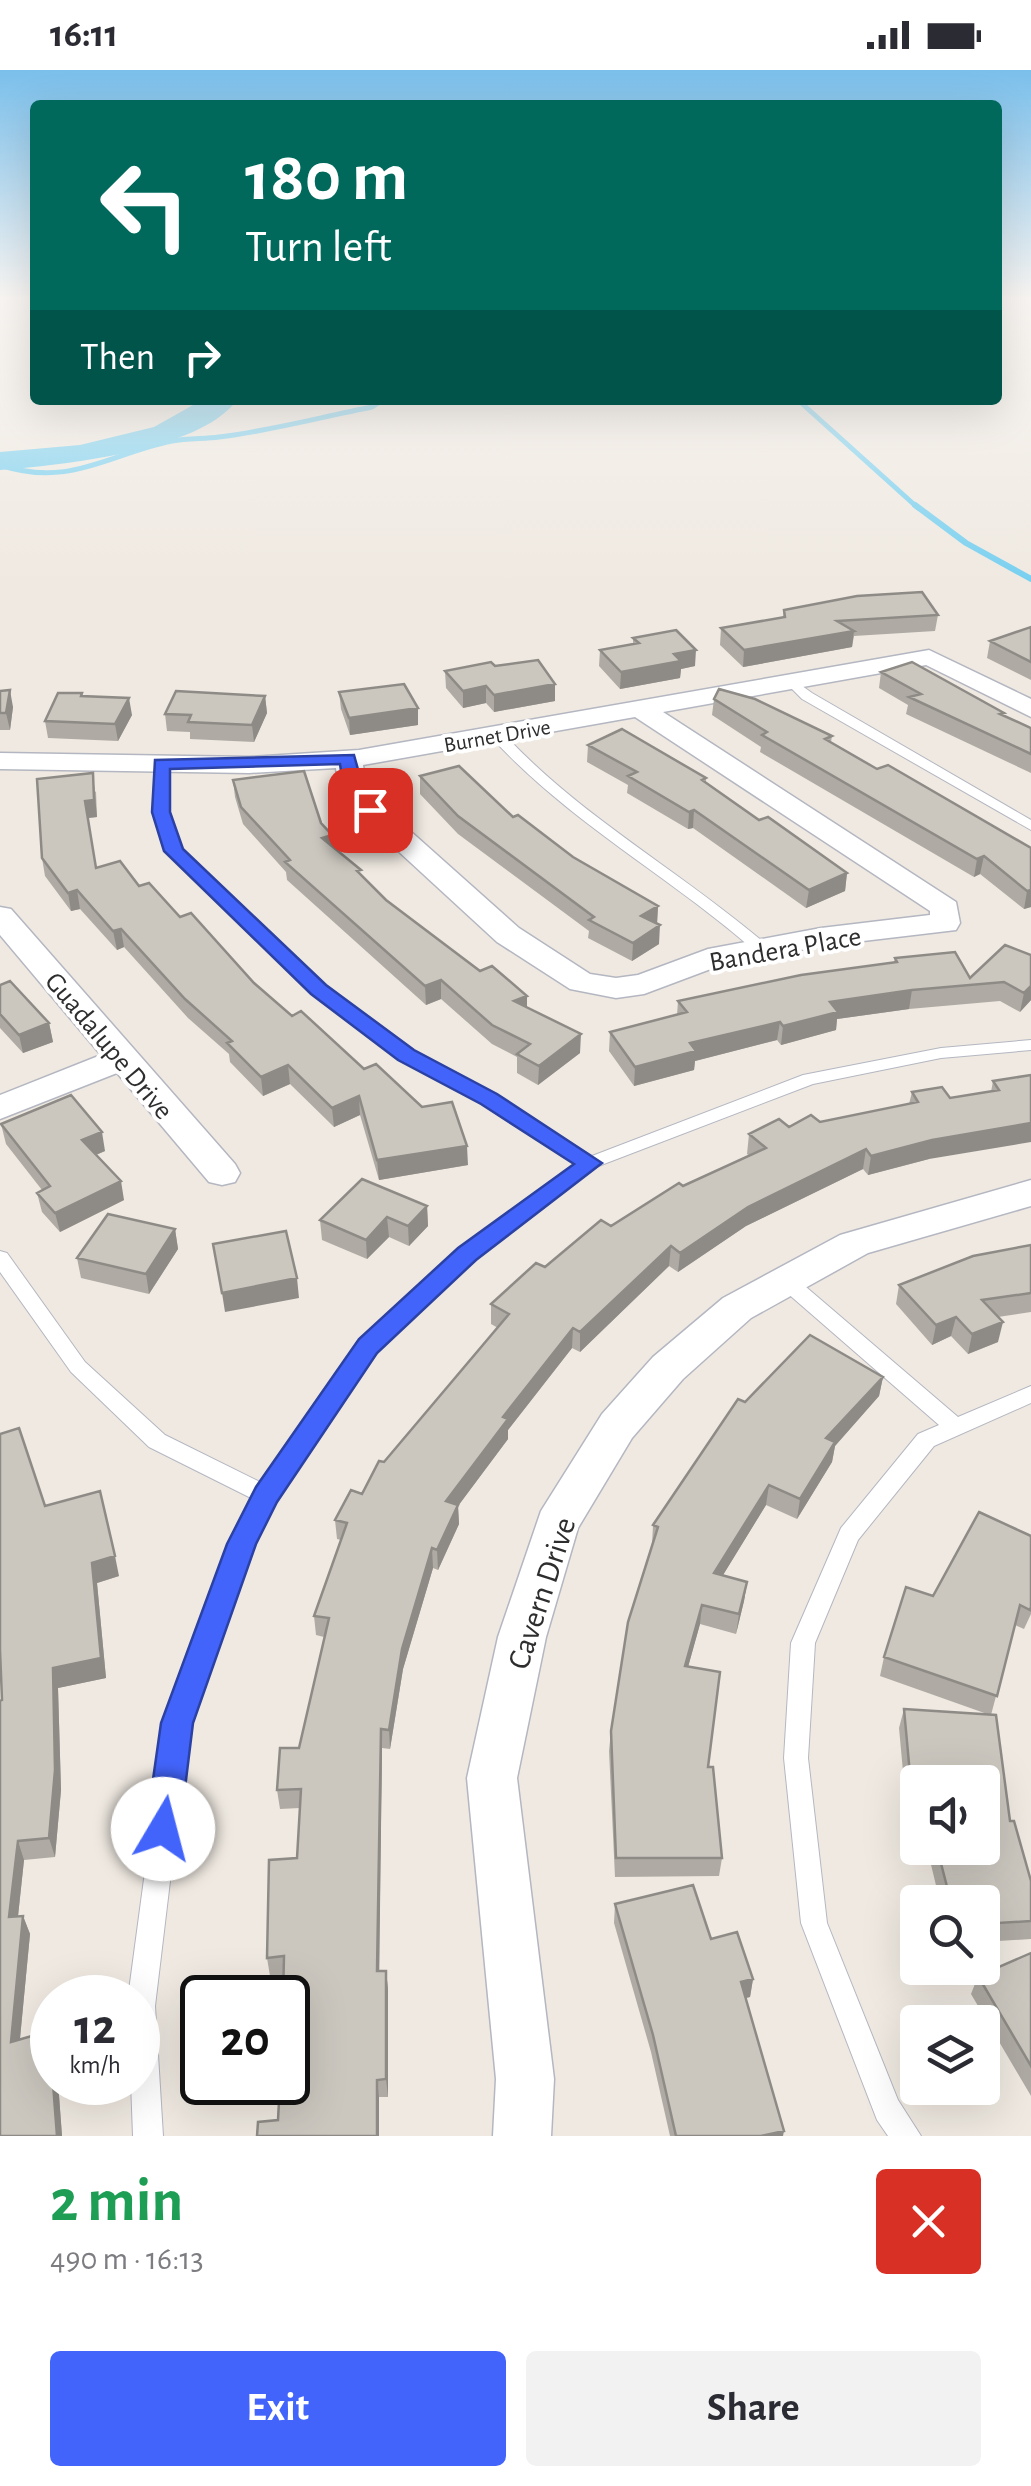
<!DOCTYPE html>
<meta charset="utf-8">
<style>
:root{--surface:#fff;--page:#f2f2f3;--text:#2b2b33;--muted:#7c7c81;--accent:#4264fb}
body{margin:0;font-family:"Alegreya Sans",sans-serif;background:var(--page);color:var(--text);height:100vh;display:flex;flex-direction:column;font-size:38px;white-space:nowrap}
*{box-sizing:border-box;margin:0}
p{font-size:32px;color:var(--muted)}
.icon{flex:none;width:55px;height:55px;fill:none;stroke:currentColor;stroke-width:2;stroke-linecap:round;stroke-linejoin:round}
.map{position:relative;height:2066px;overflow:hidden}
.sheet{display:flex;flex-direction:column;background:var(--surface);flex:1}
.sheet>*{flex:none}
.top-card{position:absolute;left:30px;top:30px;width:972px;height:305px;border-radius:10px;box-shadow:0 10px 40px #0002;background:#00695c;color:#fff;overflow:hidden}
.fabs{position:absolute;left:900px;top:1695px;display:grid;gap:20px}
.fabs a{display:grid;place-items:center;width:100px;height:100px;border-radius:10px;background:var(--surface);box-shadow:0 10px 40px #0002;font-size:50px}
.speed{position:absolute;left:30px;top:1905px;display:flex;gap:20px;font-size:50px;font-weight:700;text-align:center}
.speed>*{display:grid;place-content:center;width:130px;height:130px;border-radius:50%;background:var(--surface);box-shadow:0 10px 40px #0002;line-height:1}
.speed small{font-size:25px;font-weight:400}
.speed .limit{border:5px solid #111;border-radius:15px;background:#fff;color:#111}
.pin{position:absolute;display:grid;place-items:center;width:85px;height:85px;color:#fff;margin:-42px;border-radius:20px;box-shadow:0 5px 15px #0006}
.me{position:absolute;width:110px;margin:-55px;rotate:8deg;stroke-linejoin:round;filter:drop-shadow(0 0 8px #0008)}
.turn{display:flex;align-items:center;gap:35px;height:210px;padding:0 50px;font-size:45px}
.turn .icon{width:130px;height:130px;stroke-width:2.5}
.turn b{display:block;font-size:70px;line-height:85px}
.then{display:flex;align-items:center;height:95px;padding:0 50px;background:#0003;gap:20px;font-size:38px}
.round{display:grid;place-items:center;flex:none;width:105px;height:105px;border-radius:10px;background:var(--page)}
.summary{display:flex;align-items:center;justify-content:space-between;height:170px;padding:0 50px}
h1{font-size:60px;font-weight:600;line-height:75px;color:#1e9e55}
.action{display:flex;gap:20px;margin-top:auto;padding:20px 50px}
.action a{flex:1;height:115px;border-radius:10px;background:var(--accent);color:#fff;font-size:40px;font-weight:600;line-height:115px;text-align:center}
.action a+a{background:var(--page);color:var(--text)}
.status{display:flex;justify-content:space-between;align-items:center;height:70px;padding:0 50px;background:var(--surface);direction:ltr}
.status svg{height:28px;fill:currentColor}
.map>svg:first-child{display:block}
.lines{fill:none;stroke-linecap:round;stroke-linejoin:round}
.stream-far1{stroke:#75cff0;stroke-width:5}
.stream{stroke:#75cff0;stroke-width:6}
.river{fill:#75cff0;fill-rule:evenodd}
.service-casing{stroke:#b4b7c1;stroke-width:2}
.minor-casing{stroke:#b4b7c1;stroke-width:3}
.service{fill:#fff;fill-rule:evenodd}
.minor{fill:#fff;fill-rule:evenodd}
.wall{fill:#afaba4}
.shaded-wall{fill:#8e8b86}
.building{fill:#cbc7bf;stroke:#8e8b86;stroke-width:2.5}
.route{fill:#4264fb;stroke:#2b41a3;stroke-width:2.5}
.labels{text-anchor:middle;stroke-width:8;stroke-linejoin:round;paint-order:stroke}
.far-street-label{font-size:22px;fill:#2e2e2e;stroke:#fff}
.street-label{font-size:28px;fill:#2e2e2e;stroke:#fff}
.near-street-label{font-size:32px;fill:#2e2e2e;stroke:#fff}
</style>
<div class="status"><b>16:11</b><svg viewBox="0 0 49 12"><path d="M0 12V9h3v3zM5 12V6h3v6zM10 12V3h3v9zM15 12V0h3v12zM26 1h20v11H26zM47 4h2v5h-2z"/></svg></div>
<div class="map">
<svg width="1031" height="2066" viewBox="0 0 1031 2066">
<rect width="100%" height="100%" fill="#efe9e1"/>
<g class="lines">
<path class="stream-far1" d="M798,330L918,438
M0,395C70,418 108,384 172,371C188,368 204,369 219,367C270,361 321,347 372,337L383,330"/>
<path class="stream" d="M915,435L966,473L1031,509"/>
<path class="river" d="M202,330H237C199,382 60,395 0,400V382L80,375L154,357Z"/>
<g class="service-casing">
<path id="service" d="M791,608L812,623L1031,750V760L802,629L785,612Z
M497,661L502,662C580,747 681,801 768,876L770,879L768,882H756C671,807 570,753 492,668L490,665Z
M161,689L168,693V742L181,779L324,917L412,981L495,1025L592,1086L803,1005L941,978L1031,970V980L941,988L813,1014L596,1097L474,1189L375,1281L275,1430L253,1475L189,1653L155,1936L163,2066H133L131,2012H138V1928H128L165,1653L231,1475L253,1429L149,1377L71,1302L0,1202V1181L7,1183L85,1292L165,1365L262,1413L361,1271L460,1179L577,1093L483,1033L400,989L312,923L167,781L154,742V693Z
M785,1203L792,1205L958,1347L1031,1316V1333L934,1376L858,1470L815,1573L808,1688L827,1853L898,2030L921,2066H888L877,2050L801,1853L784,1688L791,1573L841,1458L918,1364L939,1355L778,1215L775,1210L778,1205Z"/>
</g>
<g class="minor-casing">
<path id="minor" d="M929,580L1031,629V647L926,595L663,642L956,832L960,853L956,860L821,876L716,897L644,924L616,928L570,919L497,872L360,746L338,714L336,698L249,703L0,699V683L249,687L359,680ZM635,647L930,841V845L821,858L708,879L638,905L616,908L590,904L519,858L380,734L366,714L363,695Z
M0,837L11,839L235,1094L240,1103L235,1112L222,1115L209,1112L117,1003L0,1049V1025L101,985L0,865Z
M1031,1110V1136L868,1183L751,1248L683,1309L632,1368L578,1458L546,1567L517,1708L554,2009L551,2066H493L496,2009L467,1708L498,1567L541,1441L602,1344L653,1287L723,1228L840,1165Z"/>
</g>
<use href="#service" class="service"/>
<use href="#minor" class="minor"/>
</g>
<path class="wall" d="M784,540L938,545L935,561L854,566L852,577L743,597L720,575L721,558L783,548Z
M1031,557V610L987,588L990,571Z
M633,568L695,596L681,599L680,608L620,619L599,596L600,580L633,574Z
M495,596L555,631L494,642L486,633L463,638L446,618L445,601Z
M881,602L1004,643L1003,646L1031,658V703L906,644L908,635L879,618Z
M0,621L13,637L10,660H0Z
M339,622L418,655L350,665L341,639Z
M83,626L132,645L118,671L48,668L45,651Z
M265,626L267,643L254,672L190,669V662L167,661L165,644Z
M714,629L832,666L831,672L877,699L1031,778V837L1024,839L980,804L974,807L760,682L761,677L712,645Z
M588,675L706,708V713L759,750L847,803L845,821L806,838L693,758L688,759L627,723L628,715L587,692Z
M420,706L513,747L573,787L658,836L657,854L659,874L632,891L588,868L589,861L458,764L420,724Z
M233,710L321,753L333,777L386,830L527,937L580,983L538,1015L517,1003V987L492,974L441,929L426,935L287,810L286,802L243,754L235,727Z
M96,721L97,747L88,748L96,798L139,816L180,847L254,913L468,1095L379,1110L360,1045L334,1057L290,1014L263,1026L230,992L229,984L188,948L124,877L117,880L80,839L71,841L45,806L42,788Z
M1031,885V930L1020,942L1000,931L909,939L837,949L836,960L781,975L777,970L695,991L694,1000L634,1016L609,981L610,962L677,945L678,931L894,892L895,888L970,908Z
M0,915L49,953L53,972L23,983L0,958Z
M1031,1005L929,1089L868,1105L863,1099L746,1156L678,1202L669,1196L580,1282L572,1278L508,1360V1369L458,1436L459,1454L438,1500L433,1498L403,1599L390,1679L382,1678L379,1901H386L388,1919V2027H379L278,2050L283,1905L270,1906L267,1888L297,1788L300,1738L280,1739L277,1720L299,1678L324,1567L316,1565L314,1546L341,1470L337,1469L335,1450L362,1424L384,1392L498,1258L491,1254V1234L545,1197L611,1156L683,1116L750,1086L747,1084L749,1064L820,1052L909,1034L912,1022L950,1028L991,1022L993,1011Z
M1,1054L105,1081L96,1085L124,1130L60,1162L42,1142L37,1123L42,1120L6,1074Z
M427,1136L428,1156L409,1176L389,1167L367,1189L322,1170L320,1150Z
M175,1159L178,1179L149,1224L81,1208L77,1188Z
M1031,1175V1242L998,1247V1272L968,1284L951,1266L932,1275L896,1234L899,1215Z
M883,1307L879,1326L835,1376L832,1392L797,1449L766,1435L723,1505L747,1512L744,1531L736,1564L700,1554L688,1597L708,1697L722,1788L719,1806L615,1807L609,1681L611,1661L652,1475L653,1455L745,1332Z
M45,1436L119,1506L97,1513L106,1608L58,1618L61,1720L55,1787L24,1790L18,1846H23L30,1864L20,1969L49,1961L52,1972V2012H58L62,2066H0L2,1630Z
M1031,1466V1544L1024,1559L1015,1555L991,1645L1010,1751L1031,1811V1869L982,1872V1832H940L927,1778H982L918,1712V1745H907L899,1658L904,1639L990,1645L880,1606L884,1587L933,1526Z
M615,1834L711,1869L753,1909L750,1927L745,1928L783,2066H670L651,1982L614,1853Z
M1031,1883V2026L971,1924L978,1906Z"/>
<path class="shaded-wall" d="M854,561L852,577L743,597L744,580Z
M696,580L695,596L681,599L680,608L620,619L621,602L674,584Z
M555,614V631L494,642V625Z
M486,616V633L463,638V621Z
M10,620L13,637L10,660L6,643Z
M265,626L267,643L254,672L252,655Z
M129,628L132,645L118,671L115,654Z
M418,638V655L350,665L349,648Z
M93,703L97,747L88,748L85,731Z
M694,740L693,758L688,759L689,742Z
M332,765L334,782L322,768Z
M984,786L980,804L974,807L977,789Z
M847,803L845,821L806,838L809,820Z
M77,820L80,839L71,841L68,823Z
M1031,820V837L1024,839L1027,821Z
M658,836L657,854L641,846Z
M660,855L659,874L632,891L633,873Z
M121,859L124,877L117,880L113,861Z
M441,910V929L426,935L425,916Z
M1031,916V930L1020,942L1024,923Z
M912,920L909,939L837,949L836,960L781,975L783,956L830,932Z
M527,926V944L514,931Z
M780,952L777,970L695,991L694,1000L634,1016L635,997L690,973Z
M49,953L53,972L23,983L19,965Z
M581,964L580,983L538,1015L539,996Z
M288,995L290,1014L263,1026L261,1007Z
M359,1026L360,1045L334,1057L332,1038Z
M1031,1053V1072L929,1089L868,1105L871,1086L932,1070Z
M102,1062L105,1081L86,1089L82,1070Z
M467,1076L468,1095L379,1110L377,1090Z
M866,1079L863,1099L746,1156L678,1202L680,1183L748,1137Z
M121,1111L124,1130L60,1162L55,1143Z
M427,1136L428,1156L409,1176L408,1156Z
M387,1147L389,1167L367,1189L366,1170Z
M175,1159L178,1179L149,1224L146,1204Z
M671,1176L669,1196L580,1282V1262Z
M297,1208L299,1228L225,1242L222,1223Z
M956,1247L951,1266L932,1275L936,1255Z
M1003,1252L998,1272L968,1284L972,1264Z
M573,1258L572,1278L508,1360V1369L458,1436L459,1454L438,1500L437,1480L446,1431L503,1347Z
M883,1307L879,1326L835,1376L832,1392L797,1449L800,1429L826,1368Z
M769,1415L766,1435L712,1523L714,1503Z
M432,1478L433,1498L403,1599L390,1679L389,1660L402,1579Z
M115,1486L119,1506L97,1513L106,1608L58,1618L61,1720L55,1787L49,1768L53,1598L92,1493Z
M747,1512L744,1531L736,1564L739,1544Z
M702,1535L700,1554L683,1615L685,1596Z
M381,1659L382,1678L379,1919L377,1901Z
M18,1771L24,1790L16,1865L9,1847Z
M23,1846L30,1864L18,1989L11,1972Z
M386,1901L388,1919V2027L386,2009Z
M753,1909L750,1927L738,1930L741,1912Z
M49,1961L52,1972V2011Z
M377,2010L379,2027V2066H377Z
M53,2012H58L62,2066H57Z
M784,2061L783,2066H761Z"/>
<path class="building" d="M922,522L938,545L837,551L854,561L744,580L721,558L785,547L784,540L857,526Z
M1031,557V592L990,571Z
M676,560L696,580L674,584L681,591L621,602L600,580L639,573L633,568Z
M538,590L555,614L494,625L486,616L463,621L445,601L491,592L495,596Z
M912,592L1004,643L1000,644L1031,658V684L909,627L921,624L881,602Z
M404,614L418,638L349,648L339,622Z
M719,619L755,629L832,666L825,669L877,699L888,695L1031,778V820L1027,821L984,786L977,789L762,665L767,662L714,629Z
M10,620L6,643H0V621Z
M176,621L265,626L252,655L188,652L191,645L165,644Z
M58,623H82L81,626L129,628L115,654L45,651Z
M622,659L706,708L702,710L759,750L768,747L847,803L809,820L694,740L689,742L628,706L637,702L588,675Z
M459,696L513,747L518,745L573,787L658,836L641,846L660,855L633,873L589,850L594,847L458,746L420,706Z
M304,701L321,753L332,765L322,768L361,800L357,801L386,830L480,901L492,896L527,926L514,931L581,964L539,996L517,984L530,974L492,955L441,910L425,916L285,792L290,790L241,737L233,710Z
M93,703L94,730L85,731L96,798L120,791L139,816L149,813L180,847L191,843L254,913L292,946L301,941L364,999L376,994L422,1037L452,1032L467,1076L377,1090L359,1026L332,1038L288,995L261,1007L227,973L232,971L185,929L121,859L113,861L77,820L68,823L42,788L37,709Z
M1005,875L1031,885V916L1024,923L1004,912L912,920L830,932L838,942L783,956L780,952L690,973L696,981L635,997L610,962L687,942L678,931L801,905L897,892L895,888L955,882L970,908Z
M10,911L49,953L19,965L0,944V915Z
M1031,1005V1053L932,1070L871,1086L866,1079L748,1137L680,1183L671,1176L580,1262L573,1258L503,1347L508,1349L446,1431L458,1435L437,1480L432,1478L402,1579L389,1660L381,1659L377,1901H386V2009L377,2010V2066H257L258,2052L278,2050L280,2012H288V1928H283L284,1886L267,1888L269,1790L297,1788L301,1719L277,1720L280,1678H299L329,1548L314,1546L347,1453L335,1450L351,1420L362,1424L379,1391L384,1392L509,1244L491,1234L536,1193L545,1197L601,1150L611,1156L679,1113L683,1116L766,1078L749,1064L779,1049L789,1057L811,1045L820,1052L918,1032L912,1022L942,1017L950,1028L999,1020L993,1011Z
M71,1025L102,1062L82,1070L121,1111L55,1143L37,1123L50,1116L1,1054Z
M362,1109L427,1136L408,1156L387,1147L366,1170L320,1150Z
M108,1144L175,1159L146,1204L77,1188Z
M286,1161L297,1208L222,1223L213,1174Z
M1031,1175V1223L982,1230L1003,1252L972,1264L956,1247L936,1255L899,1215L973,1186Z
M810,1265L883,1307L826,1368L835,1372L800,1429L769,1415L714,1503L747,1512L739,1544L702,1535L685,1596L720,1602L708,1697H713L722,1788H616L611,1661L628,1552L658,1457L653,1455L738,1329L745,1332Z
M19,1358L45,1436L100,1421L115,1486L92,1493L101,1588L53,1598L55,1700L49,1768L18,1771L9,1847L23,1846L11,1972L49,1961L57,2066H0V1631L2,1630L0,1580V1364Z
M979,1442L1031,1466V1537L1030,1540L1020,1535L997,1626L884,1587L906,1517L933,1526Z
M904,1639L996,1645L1010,1751H1014L1031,1811V1851L982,1854V1832H951L937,1778H982V1712H918V1726H912Z
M693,1815L711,1869L737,1862L753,1909L741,1912L784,2061L761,2066H676L653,1965L615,1834Z
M1031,1883V1996L978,1906Z"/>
<linearGradient id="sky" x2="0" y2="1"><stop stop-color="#7abfeb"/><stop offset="0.44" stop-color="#f8f5f2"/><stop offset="1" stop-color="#f8f5f2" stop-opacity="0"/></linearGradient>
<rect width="1031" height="516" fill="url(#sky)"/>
<path class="route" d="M354,685L362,714L379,740L377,744H363L343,714L340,694L170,699V742L183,779L326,915L414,980L497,1024L602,1093L476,1190L377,1283L277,1432L256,1474L193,1653L180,1759L175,1770L163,1775L151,1770L146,1759L161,1653L227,1474L256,1417L359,1269L458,1178L574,1094L481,1034L398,990L311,924L164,781L152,742L155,690Z"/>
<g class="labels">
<g class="far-street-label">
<text transform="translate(497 665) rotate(-10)" y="8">Burnet Drive</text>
</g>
<g class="street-label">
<text transform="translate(785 878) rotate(-10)" y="10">Bandera Place</text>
<text transform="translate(110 975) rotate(50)" y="10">Guadalupe Drive</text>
</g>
<g class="near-street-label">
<text transform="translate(541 1523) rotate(-72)" y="11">Cavern Drive</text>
</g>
</g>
</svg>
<div class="fabs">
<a><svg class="icon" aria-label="sound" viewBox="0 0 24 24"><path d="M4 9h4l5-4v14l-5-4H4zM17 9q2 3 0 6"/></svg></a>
<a><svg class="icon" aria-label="search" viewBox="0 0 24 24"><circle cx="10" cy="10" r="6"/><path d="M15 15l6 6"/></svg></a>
<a><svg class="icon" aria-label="layers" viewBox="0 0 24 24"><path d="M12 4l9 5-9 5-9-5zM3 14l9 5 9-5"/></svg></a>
</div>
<div class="speed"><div>12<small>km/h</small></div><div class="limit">20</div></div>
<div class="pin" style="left:370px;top:740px;background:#d93025"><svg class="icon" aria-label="arrive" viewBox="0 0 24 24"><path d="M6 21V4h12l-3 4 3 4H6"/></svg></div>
<svg class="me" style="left:163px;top:1759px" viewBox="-20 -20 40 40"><circle r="19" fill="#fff"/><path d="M0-13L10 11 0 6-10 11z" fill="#4264fb"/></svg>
<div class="top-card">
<div class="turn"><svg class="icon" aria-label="left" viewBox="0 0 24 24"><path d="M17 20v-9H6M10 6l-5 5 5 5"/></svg><div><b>180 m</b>Turn left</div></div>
<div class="then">Then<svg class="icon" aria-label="right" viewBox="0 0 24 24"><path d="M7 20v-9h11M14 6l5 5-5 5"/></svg></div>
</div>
</div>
<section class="sheet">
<div class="summary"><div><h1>2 min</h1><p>490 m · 16:13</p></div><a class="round" style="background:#d93025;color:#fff"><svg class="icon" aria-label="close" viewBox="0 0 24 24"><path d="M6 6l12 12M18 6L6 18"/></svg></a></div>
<div class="action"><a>Exit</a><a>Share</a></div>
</section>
